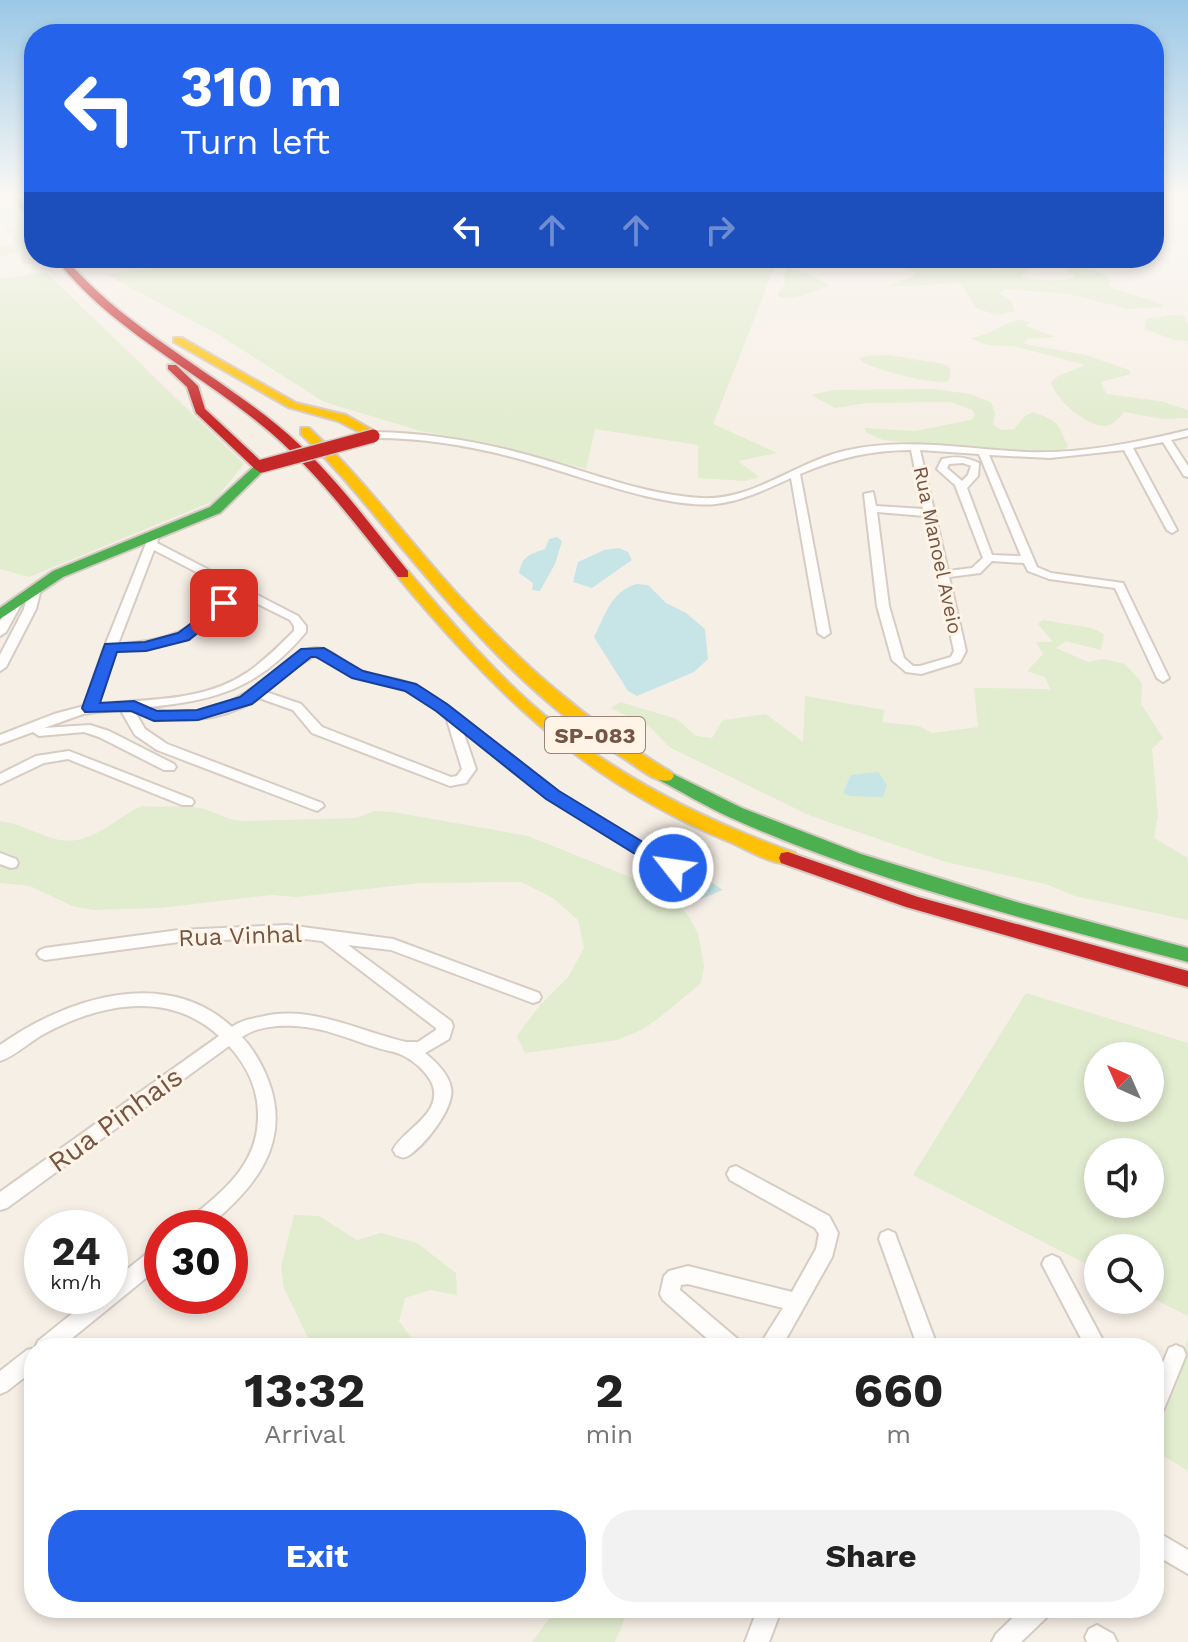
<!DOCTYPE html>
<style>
:root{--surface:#fff;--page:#f2f2f2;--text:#222;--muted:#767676;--accent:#2563eb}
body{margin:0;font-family:"Work Sans",sans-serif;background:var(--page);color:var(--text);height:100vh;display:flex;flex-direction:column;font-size:30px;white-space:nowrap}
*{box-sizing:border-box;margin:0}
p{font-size:26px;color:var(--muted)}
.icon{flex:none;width:44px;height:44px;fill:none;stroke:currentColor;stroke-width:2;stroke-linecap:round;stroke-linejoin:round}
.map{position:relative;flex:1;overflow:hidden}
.side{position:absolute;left:24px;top:1338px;width:1140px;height:280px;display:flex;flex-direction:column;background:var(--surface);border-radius:32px;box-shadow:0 4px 12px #0003}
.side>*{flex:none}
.banner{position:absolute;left:24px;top:24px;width:1140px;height:244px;border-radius:32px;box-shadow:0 4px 12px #0003;background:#2563eb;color:#fff;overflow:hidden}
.needle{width:52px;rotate:315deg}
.buttons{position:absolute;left:1084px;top:1042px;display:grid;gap:16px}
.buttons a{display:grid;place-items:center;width:80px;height:80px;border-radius:50%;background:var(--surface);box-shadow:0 4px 12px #0003;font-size:40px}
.speed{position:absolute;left:24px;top:1210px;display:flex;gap:16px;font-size:40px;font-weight:700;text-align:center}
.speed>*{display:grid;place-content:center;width:104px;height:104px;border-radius:50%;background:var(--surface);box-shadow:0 4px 12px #0003;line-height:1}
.speed small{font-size:20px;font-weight:400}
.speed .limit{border:12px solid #d22;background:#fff;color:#111}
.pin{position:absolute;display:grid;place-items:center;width:68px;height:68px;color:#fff;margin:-34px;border-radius:16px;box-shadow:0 4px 12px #0006}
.me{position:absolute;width:88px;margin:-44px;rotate:300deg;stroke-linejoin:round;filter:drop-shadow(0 0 6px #0008)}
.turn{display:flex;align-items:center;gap:28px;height:168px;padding:0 24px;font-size:36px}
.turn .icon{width:104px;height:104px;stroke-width:2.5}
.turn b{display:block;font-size:56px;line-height:68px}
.lanes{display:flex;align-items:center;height:76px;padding:0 24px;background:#0003;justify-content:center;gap:40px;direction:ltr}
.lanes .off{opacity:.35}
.eta{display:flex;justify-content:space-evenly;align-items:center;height:136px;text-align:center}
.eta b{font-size:48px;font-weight:700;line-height:56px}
.button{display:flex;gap:16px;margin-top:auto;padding:16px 24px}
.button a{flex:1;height:92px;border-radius:32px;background:var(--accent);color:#fff;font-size:32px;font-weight:700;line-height:92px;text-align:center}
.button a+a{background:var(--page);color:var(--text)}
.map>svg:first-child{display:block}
.green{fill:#e2eccf;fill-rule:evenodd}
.water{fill:#c7e5e6}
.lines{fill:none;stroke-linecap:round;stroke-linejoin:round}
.street-casing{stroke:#d7ccc4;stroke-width:4}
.fast-casing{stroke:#d5cac3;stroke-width:4}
.slow-casing{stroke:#d5cac3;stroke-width:4}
.jam-casing{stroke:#d5cac3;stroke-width:4}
.street{fill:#fefdfb;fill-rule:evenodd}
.fast{fill:#4caf50;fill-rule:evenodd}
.slow{fill:#ffc107;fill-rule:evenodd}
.jam{fill:#c62828;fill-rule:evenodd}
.jam-bridge-casing{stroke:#d5cac3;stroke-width:16;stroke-linecap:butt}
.jam-bridge{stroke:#c62828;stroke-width:13}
.route{fill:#2563eb;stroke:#184099;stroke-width:2}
.labels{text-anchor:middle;stroke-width:6;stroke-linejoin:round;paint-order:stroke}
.far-street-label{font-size:20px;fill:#745546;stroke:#fff4e6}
.shield{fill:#fff4e6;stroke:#9e8576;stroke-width:2}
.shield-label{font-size:22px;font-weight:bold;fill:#745546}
.street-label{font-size:24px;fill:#745546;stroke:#fff4e6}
.near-street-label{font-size:28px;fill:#745546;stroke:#fff4e6}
</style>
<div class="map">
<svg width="1188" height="1642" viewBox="0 0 1188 1642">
<rect width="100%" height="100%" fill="#f6efe6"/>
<path class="green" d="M0,197H15L34,235V258L39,259L34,264H24L21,261L22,254L16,252L0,257V247L15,244L0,218Z
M250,258H778L713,424L777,453L738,461L759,477L745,481L698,478V445L595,429L586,469L504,447L421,431L324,402L221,336L105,274Z
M892,258H917L933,264L964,262L1000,270L1007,268L1017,258H1042L1021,276C1038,281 1060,283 1076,276L1065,270C1079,267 1101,267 1110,281L1108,284L1113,289L1161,303L1164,307L1127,309L1069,294L1004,289L1000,293L1010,300L1015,311L996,315L976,308L960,283L887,287L913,276L914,273Z
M788,268L809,274L830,286C812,291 794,303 777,296L785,283L784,275Z
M46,272L244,464L214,501L29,577L0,569V279Z
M1173,315L1184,316L1188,324V341L1174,340L1145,329L1146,319Z
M1020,320L1030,322L1026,326L1056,337L1027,339L1024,344L1086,355L1129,370L1131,374L1101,382L1106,394L1160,401L1188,410V418L1162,419L1124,412C1119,418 1113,426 1103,426C1085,425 1055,399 1051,382L1058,376L1085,365L1013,346L987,345L970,338C990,336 1001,323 1020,320Z
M888,355L943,364L950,368V378L946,382C932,384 867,369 859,359L866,356Z
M935,389L970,394L991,402L995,413L993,425L1002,430L1014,429L1025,416L1033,412C1061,423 1056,421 1068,446L1061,452H999L883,440L867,433L864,428L915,431L971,420L975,415L972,410L950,402L868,403L835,408L811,395L834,390Z
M1043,620L1092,628L1104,634L1101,650L1066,641L1056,648L1088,662L1103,659L1125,664L1142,683L1141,704L1163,738L1152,749L1158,815L1154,838L1188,858V920L1075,896L1046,884L946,862L811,816L669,747L651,728L611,708L620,702L677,719L696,736L712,738L723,720L766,714L803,742L805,696L885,710L882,722L919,726L932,733L978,727L974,688L1050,689L1045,677L1027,671L1043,654L1036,642H1053L1038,624Z
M142,806C161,808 182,805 200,808C216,811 225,820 242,821L356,818L375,811L393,812L528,836L665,891L688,915L698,934L704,966L701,983L658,1019L639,1031L617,1040L525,1053L517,1036L540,1005L569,976L584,948L578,920L553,898L521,882L420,883L296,897L272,895L160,908L93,910L72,906L30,886L0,883V821C20,823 36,834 55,839C90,848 113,819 142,806Z
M1026,993L1188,1043V1316L1150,1297V1248H1098V1270L913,1175ZM1098,1056H1150V1108H1098ZM1098,1152H1150V1204H1098Z
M294,1215L319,1216L357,1240L381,1233L417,1243L456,1273L457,1295L430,1290L405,1298L399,1321L419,1348H313L284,1288L281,1266Z
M1188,1338V1471L1154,1450Z
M557,1608H629L615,1642H532Z"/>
<path class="water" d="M557,537L562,541L555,564L540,591L532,590L533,583L519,573C522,556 530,554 545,549L549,539Z
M619,548L628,552L632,560L592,588L573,582L578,562L604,550Z
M636,584L648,585L666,603L686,613L705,629L708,659L694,672L637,696L628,691L594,637C606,614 610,593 636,584Z
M878,772L887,785L883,797L850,796L843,793L851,775Z
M692,877L706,879L723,890L688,904L663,897L658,889L671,888L677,878Z"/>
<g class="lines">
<g class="street-casing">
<path id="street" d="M1188,430V436L1171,440L1188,466V477L1184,476L1163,442L1133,448L1177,530L1172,533L1167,530L1124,450L1050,458L989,455L1037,567L1051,573L1123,583L1169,678L1163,682L1157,678L1115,588L1049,579L1028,571L1024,563L992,561L980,573L949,577L966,651L960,662L921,674L906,672L892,660L877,606L864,494L873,492L876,506L923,509L911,450C871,450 837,458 800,474L830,633L824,637L818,633L791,478C767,489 742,501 716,504C668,509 585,478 537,464C483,448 431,438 375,438L370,435L375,432C433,433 487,443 542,459C594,474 647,495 701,498C752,501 797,462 844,451C905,437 965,449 1026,452C1081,454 1135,443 1188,430ZM920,450L979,454L1021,556L992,555L967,488L978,476L979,463C966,457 956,456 942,459L937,469L955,485L983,558L972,568L948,571ZM963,463L971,466L968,475L962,481L947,468L949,464ZM877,512L925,516L954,651L951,657L920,666H913L904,658L889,606Z
M154,533L159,536L157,543L298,616L306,626V632C260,687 217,701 148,707C198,724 237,703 275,671C286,662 301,648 317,648C333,649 345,665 359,670C378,678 400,677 418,687C457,708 489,741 524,768C572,805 625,835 678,864L680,868L678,872H668C593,829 529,787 463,731L476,769L466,783L450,786L312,733L293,710L259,698C222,722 175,726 134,710L145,729L167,744L322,803L324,806L317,811L157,750L135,735L120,709L83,714L44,728L90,725L109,731L174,764L176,767L174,770H164L99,737L84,732L39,736L33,732L0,744V735L54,714L84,706L104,648L149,536ZM154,550L227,588C207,630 159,642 118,644ZM236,593L290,620L294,626V631C279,646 265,660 248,672C204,702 148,699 98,704L115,651C163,649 210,637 236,593ZM314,656L324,659L351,676L402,688L437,710L446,717L462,769L457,776L451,777L322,727L301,704L266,692L299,665Z
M35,586L41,589L36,609L6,667L0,671V655L24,609L29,589Z
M17,598L23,601L6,632L0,636V621L13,599Z
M69,751L192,799L194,802L192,805H182L68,759L44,763L0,784V774L36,756Z
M0,853L16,859L18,863L16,867L11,868L0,864Z
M287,925L393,939L539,993L541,997L539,1001L533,1003L391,950L348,945L451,1021L453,1026L449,1039L425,1053C436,1062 449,1074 451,1088C455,1108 424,1146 408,1156C402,1159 401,1157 396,1155L393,1150C403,1130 437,1117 434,1091C433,1077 415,1061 402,1055C395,1051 386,1051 378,1048C351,1040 324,1027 295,1026C278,1025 256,1027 242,1037C253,1049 262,1064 268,1080C293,1144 253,1190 206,1228H183L185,1222C227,1189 265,1159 257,1101C254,1081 243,1061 229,1046L7,1208L0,1210V1192L219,1036C168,989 98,1004 42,1035C28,1043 15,1056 0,1061V1045C65,999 165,965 232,1027C240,1021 250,1019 260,1017C311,1004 358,1031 406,1042H418L436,1030V1028L322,941L287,937L179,942L45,960L40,958L37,954L40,950L45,948L179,930Z
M736,1166L829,1216L838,1233L832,1257L781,1348H758L783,1308L688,1284L681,1285L680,1290L740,1341L743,1348H718L663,1300L660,1294L664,1276L669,1271L688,1266L792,1292L816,1249L819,1234L815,1228L730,1180L727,1174L730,1168Z
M888,1230L895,1233L897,1239L938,1348H918L879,1239L881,1233Z
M162,1244V1265L60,1348H34V1370L7,1391L0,1394V1371L27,1350L35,1348L38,1341L94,1296H110V1283L155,1247Z
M1052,1255L1059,1258L1107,1348H1086L1042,1264L1045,1258Z
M1176,1345L1183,1348L1186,1355L1161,1416L1154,1419V1384L1169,1348Z
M1154,1530L1188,1550V1574L1154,1554Z
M758,1608H782L769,1642H745Z
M1023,1608H1052L1048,1616L1021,1642H992L996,1634Z
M1097,1625L1113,1634L1117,1642H1087L1085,1637L1089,1629Z"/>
</g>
<g class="fast-casing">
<path id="fast" d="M258,463L268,466L220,513L63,577L0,619V608L53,571L210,507Z
M665,770L742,808L861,854L1020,903L1188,948V962C1034,921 875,883 729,817C705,806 682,792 659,780L656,776L659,772Z"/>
</g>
<g class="slow-casing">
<path id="slow" d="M174,338H182L296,403L346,415L381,435L371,438L338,421L288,407L174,342Z
M301,428H309C362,477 404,535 452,588C519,662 585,721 671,772L674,776L671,780C656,784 640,769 628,761C539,707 468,627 402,548C369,509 338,469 301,434Z
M403,570L408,571C454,625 500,680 555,724C627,782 709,822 795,853L797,858L795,863C777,868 748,850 732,843C586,783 497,696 398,577L396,574Z"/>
</g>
<g class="jam-casing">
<path id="jam" d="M13,197H21L34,215V225Z
M55,258H65C124,327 207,368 277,425C328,466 366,520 408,571V577H398C354,523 314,467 259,423C192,368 109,328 55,258Z
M168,365H176L198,386L205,409L264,464V470H256L196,413L187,387L168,369Z
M788,852L918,897L1188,971V987L906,907L781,863L779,858L781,853Z"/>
</g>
<use href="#street" class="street"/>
<use href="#fast" class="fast"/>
<use href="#slow" class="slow"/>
<use href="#jam" class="jam"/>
<g class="jam-bridge-casing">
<path id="jam-bridge" d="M262,466L373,436"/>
</g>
<use href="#jam-bridge" class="jam-bridge"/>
</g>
<linearGradient id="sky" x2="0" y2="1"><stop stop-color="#9bc8e7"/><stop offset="0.46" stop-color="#fbf8f4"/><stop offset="1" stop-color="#fbf8f4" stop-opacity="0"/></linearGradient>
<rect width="1188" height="427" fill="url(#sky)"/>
<path class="route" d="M224,599L231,603L229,607L189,640L146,651L117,652L100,703L134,701L157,711L197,710L240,697L301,649L324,648L363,671L416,684L447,704L559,791L679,864L682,868L679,873H666L546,799L436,711L405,691L352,678L316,657H311L252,704L198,720L154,721L131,711L85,712L82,708L105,644L145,642L178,633Z"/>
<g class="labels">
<g class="far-street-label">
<text transform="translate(938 550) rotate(78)" y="7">Rua Manoel Aveio</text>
</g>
<rect class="shield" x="545" y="717" width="100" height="36" rx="6"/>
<g class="shield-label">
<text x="595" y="743">SP-083</text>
</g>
<g class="street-label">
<text transform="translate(240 936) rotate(-2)" y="8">Rua Vinhal</text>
</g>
<g class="near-street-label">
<text transform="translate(115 1119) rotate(-36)" y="10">Rua Pinhais</text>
</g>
</g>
</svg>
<div class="buttons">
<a><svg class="needle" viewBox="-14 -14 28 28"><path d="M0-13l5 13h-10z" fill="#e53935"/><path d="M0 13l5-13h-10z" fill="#767676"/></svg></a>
<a><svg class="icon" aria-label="sound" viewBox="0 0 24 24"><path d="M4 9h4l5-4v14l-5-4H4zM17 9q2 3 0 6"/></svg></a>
<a><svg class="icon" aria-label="search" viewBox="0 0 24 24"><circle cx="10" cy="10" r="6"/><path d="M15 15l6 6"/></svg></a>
</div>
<div class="speed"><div>24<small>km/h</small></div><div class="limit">30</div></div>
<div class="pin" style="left:224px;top:603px;background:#d93025"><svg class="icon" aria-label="arrive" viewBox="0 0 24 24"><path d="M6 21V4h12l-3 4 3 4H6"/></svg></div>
<svg class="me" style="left:673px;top:868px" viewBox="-20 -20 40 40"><circle r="17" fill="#2563eb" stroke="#fff" stroke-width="3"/><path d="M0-11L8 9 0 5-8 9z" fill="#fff"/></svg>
<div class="banner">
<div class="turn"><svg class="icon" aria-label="left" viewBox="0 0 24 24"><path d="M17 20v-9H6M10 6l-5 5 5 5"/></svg><div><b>310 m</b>Turn left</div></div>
<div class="lanes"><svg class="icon" aria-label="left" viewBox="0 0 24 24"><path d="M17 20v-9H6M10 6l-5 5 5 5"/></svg><svg class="icon off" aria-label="ahead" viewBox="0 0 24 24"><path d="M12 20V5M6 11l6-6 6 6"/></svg><svg class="icon off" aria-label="ahead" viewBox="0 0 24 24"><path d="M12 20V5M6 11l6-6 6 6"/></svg><svg class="icon off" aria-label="right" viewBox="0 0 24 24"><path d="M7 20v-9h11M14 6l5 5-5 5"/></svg></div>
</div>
<section class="side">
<div class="eta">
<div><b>13:32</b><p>Arrival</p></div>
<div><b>2</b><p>min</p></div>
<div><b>660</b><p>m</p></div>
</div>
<div class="button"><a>Exit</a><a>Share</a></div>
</section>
</div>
